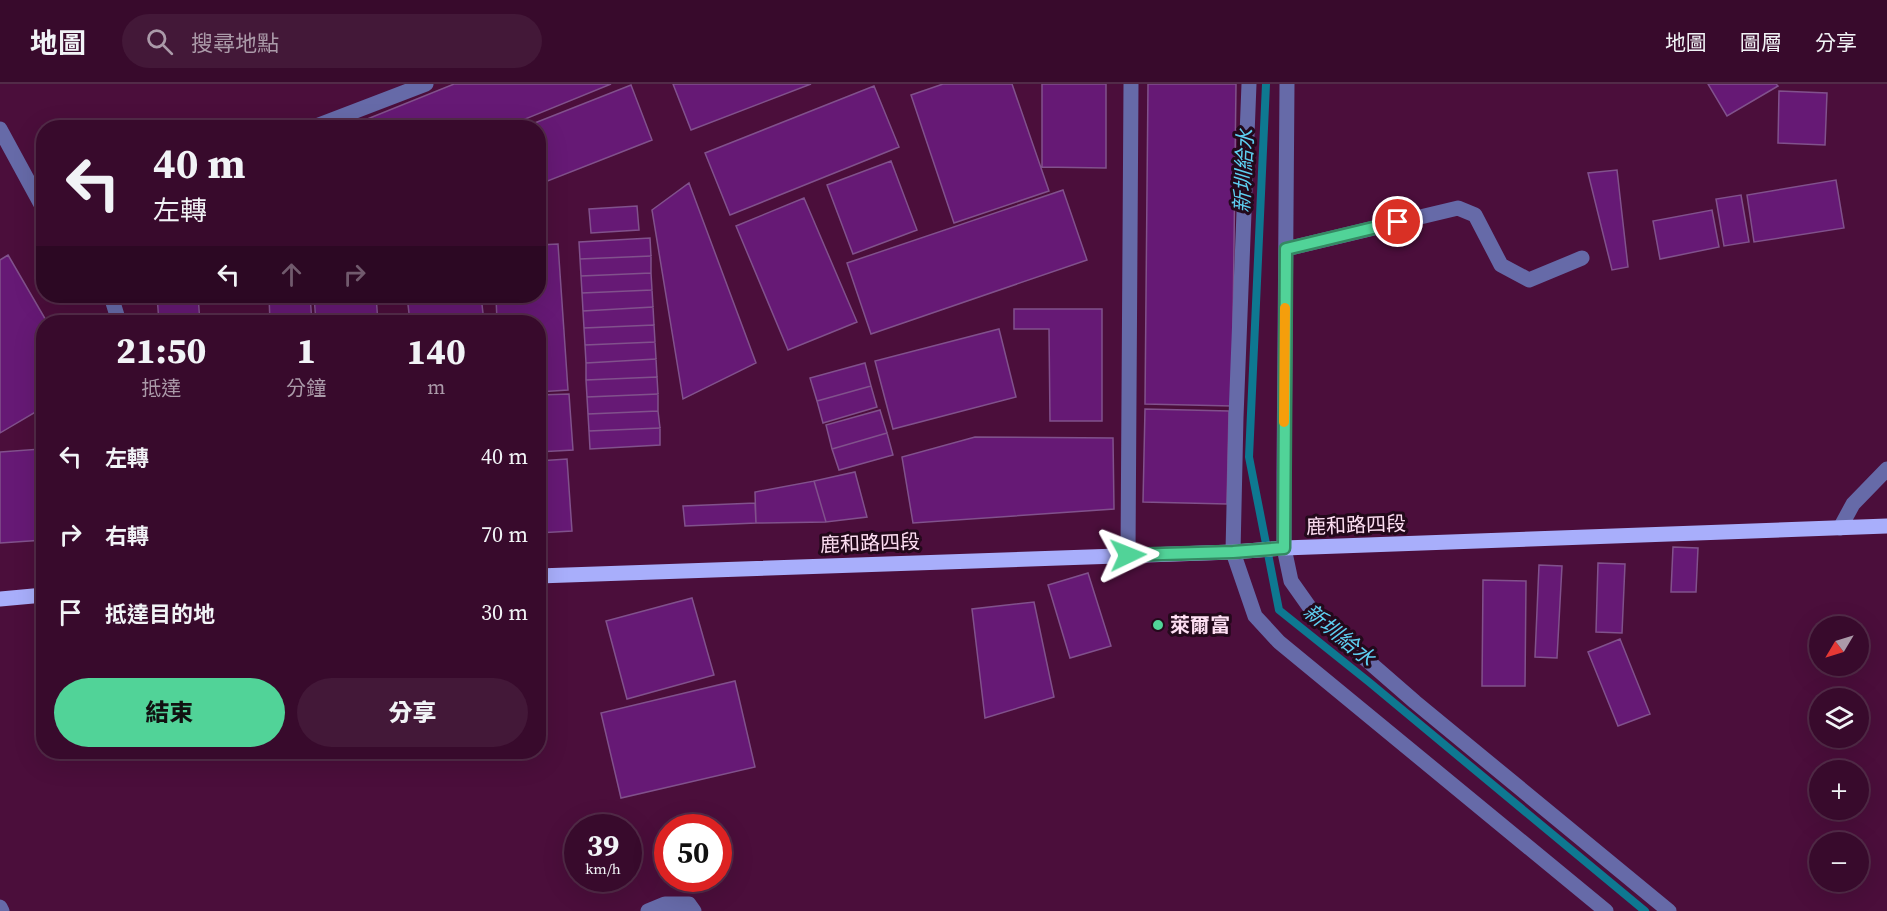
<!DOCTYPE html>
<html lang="zh-TW">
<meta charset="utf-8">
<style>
:root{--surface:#380a2c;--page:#431838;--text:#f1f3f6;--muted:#ab9aa9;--line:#522b48;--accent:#51d398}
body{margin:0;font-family:"Source Serif 4","Noto Sans TC",serif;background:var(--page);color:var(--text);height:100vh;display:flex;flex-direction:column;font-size:22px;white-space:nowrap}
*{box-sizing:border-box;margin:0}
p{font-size:20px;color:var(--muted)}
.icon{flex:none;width:33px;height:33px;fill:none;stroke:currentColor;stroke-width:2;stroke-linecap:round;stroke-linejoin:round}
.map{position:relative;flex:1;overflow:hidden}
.details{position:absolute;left:36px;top:231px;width:510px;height:444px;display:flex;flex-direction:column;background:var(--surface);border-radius:24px;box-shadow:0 6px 24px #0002,0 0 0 2px var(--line)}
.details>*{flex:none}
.hud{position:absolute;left:36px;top:36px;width:510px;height:183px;border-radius:24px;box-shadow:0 6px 24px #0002,0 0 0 2px var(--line);background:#380a2c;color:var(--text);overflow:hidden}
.needle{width:39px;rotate:232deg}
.fabs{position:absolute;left:1809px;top:532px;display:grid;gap:12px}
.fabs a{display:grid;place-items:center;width:60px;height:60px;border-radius:50%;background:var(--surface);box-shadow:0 6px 24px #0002,0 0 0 2px var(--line);font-size:30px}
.speed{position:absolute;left:564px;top:730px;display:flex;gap:12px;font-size:30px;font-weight:700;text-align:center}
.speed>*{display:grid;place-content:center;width:78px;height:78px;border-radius:50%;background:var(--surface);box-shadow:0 6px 24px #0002,0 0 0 2px var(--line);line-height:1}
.speed small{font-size:15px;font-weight:400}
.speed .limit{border:9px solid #d22;background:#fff;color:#111}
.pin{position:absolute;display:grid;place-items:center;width:51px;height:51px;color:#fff;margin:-26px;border:3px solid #fff;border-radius:50%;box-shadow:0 2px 6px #0007}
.me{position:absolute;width:66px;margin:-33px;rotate:88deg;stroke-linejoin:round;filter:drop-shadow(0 0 4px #0008)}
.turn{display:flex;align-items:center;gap:21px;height:126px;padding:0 18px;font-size:27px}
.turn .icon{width:78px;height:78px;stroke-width:2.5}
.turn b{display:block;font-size:42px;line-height:51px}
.lanes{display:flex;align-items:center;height:57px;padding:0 18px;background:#0003;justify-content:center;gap:30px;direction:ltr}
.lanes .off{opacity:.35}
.eta{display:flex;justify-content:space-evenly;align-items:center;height:102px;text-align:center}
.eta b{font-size:36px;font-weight:800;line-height:42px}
.primary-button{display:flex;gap:12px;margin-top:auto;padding:12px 18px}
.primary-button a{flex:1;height:69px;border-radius:36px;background:var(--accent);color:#111;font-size:24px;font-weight:800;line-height:69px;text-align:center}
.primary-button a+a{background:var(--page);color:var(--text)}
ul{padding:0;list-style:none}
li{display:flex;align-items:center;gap:18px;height:78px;padding:0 18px}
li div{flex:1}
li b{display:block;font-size:22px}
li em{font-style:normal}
header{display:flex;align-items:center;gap:36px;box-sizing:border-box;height:84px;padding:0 30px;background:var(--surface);border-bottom:2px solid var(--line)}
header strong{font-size:28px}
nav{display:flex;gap:33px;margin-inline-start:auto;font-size:21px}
.search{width:420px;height:54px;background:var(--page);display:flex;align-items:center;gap:15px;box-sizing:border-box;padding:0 21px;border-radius:33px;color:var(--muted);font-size:22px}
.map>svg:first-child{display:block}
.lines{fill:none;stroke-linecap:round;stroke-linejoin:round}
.stream{stroke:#0e7891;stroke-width:8}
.building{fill:#661975;stroke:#81518c;stroke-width:1.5}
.minor{stroke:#666aa8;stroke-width:15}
.major{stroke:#a8aefb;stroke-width:15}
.route-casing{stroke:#358963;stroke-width:15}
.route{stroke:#51d398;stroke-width:10}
.slow{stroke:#f59e0b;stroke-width:10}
.poi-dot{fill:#51d398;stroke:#23091b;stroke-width:2}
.labels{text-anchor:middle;stroke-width:6;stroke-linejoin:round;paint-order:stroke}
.street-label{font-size:20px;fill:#fedff3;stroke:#23091b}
.poi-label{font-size:20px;font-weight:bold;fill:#fedff3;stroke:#23091b;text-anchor:start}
.water-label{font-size:21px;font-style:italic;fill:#5ecff0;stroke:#23091b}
</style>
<header>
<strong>地圖</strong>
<div class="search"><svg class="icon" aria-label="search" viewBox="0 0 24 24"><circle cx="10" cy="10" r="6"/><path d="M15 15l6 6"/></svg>搜尋地點</div>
<nav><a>地圖</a><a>圖層</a><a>分享</a></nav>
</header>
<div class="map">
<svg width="1887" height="827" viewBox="0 0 1887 827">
<rect width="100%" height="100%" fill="#4b0e3b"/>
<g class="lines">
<path class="stream" d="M1266,0L1249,373L1279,526L1369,598L1645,827"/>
</g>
<path class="building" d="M454,0H611L503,44H345Z
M673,0H811L691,46Z
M943,0H1012L1049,107L954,139L911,11Z
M1042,0H1106V84L1042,83Z
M1148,0H1236L1232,322L1145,320Z
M1708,0H1776L1778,2L1727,32Z
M631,1L652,56L540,100L538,44H522Z
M874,2L899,63L730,131L705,69Z
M1779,7L1827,9L1825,61L1778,59Z
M891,77L917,146L853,170L827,101Z
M1617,86L1628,183L1612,186L1588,89Z
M1836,96L1844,144L1754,158L1747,111Z
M689,99L756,279L683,315L652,126Z
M1063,106L1087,176L871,250L847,179Z
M1741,111L1749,158L1724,162L1716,115Z
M804,114L857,238L788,266L736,142Z
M637,122L639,146L591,149L589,125Z
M1712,126L1719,163L1660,175L1653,137Z
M650,154L651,172L580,175L579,158Z
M558,160L568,306L538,308V238H497L496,212H538V161Z
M8,171L47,238H44V323L0,349V176Z
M651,172V189L581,192L580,175Z
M651,189L652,206L582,209L581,192Z
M652,206L653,223L583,227L582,209Z
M157,212H198L200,238H159Z
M269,212H310L312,238H270Z
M314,212H376L378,238H316Z
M407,212H481L484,238H410Z
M653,223L654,241L584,244L583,227Z
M1014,225H1102V337H1050L1049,245H1014Z
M654,241L655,258L585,261L584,244Z
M999,245L1016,313L893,345L875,277Z
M655,258L656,275L586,279L585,261Z
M656,275L657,293L586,296V279Z
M865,279L871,302L817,317L810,294Z
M657,293L658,310L587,313L586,296Z
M871,302L877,323L823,339L817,317Z
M569,310L573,366L538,368V311Z
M658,310V327L588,330L587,313Z
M1145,325L1229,327L1227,420L1143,418Z
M880,326L887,349L832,365L826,341Z
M658,327L660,344L589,347L588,330Z
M660,344V361L590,365L589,347Z
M887,349L893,371L839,386L832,365Z
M975,353L1113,354L1114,425L913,439L902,373Z
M41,365L44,402V456L0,459V368Z
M567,375L572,447L538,449V377Z
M855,388L867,433L826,438L814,397Z
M814,397L826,438L756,439L755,408Z
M755,419L756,439L685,442L683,422Z
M1673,463L1698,464L1696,508H1671Z
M1598,479L1625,480L1622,549L1596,548Z
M1539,481L1562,482L1557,574L1535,573Z
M1088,489L1111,562L1070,574L1048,501Z
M1483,496L1526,497L1525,602H1482Z
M692,514L714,591L627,615L606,537Z
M1034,518L1054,613L985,634L972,525Z
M1620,555L1650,630L1618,642L1588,568Z
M735,597L755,683L621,714L601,629Z"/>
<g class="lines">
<path class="minor" d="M1249,0L1236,333L1233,468L1255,532L1279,558L1606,827
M1287,0L1284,390V464L1291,497L1315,531L1415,618L1669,827
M311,44L426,0
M0,45L44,126
M1286,165L1458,124L1475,131L1501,181L1529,196L1582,174
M111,212L119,238
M1840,444L1853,420L1887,385
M1128,471L1131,0
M0,823L2,827
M648,827L665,820H689L694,827"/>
<path class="major" d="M538,492L1233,468L1284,464L1887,442
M0,515L44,511"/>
</g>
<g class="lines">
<g class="route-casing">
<path id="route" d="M1128,471L1233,468L1284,464L1286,165L1398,138"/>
</g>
<use href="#route" class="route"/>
<path class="slow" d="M1284,338L1285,224"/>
</g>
<circle class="poi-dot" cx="1158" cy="541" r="6"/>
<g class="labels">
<g class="street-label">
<text transform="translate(1356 441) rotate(-2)" y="7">鹿和路四段</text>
<text transform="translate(870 459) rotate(-2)" y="7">鹿和路四段</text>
</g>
<g class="poi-label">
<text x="1170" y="548">萊爾富</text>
</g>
<g class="water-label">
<text transform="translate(1244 87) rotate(-87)" y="7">新圳給水</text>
<text transform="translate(1339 551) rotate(39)" y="7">新圳給水</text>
</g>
</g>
</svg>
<div class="fabs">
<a><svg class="needle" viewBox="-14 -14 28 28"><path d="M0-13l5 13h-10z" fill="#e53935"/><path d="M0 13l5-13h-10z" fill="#ab9aa9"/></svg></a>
<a><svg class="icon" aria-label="layers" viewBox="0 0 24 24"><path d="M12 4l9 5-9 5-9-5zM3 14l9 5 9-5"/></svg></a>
<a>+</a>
<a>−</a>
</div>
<div class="speed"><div>39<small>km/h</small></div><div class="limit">50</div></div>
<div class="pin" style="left:1398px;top:138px;background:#d93025"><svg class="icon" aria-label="arrive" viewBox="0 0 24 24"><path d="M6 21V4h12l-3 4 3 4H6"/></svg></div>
<svg class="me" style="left:1128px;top:471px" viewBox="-20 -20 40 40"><path d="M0-17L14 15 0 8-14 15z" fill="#51d398" stroke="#fff" stroke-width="4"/></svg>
<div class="hud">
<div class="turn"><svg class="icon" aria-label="left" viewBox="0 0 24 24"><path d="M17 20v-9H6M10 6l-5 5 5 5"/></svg><div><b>40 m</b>左轉</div></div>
<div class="lanes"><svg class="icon" aria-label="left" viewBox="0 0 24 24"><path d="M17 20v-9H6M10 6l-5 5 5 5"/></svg><svg class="icon off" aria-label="ahead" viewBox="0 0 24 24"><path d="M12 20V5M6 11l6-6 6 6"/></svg><svg class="icon off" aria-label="right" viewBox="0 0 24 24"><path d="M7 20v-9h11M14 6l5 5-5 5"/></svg></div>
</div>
<section class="details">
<div class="eta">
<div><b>21:50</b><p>抵達</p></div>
<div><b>1</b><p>分鐘</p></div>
<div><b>140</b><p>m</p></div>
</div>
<ul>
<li><svg class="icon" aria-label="left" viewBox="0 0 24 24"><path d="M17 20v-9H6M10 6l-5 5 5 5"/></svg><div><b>左轉</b></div><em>40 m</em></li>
<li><svg class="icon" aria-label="right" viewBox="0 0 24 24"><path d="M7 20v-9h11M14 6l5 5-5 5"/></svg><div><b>右轉</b></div><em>70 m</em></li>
<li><svg class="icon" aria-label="arrive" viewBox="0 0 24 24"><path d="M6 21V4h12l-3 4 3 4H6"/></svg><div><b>抵達目的地</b></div><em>30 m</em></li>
</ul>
<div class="primary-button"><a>結束</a><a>分享</a></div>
</section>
</div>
